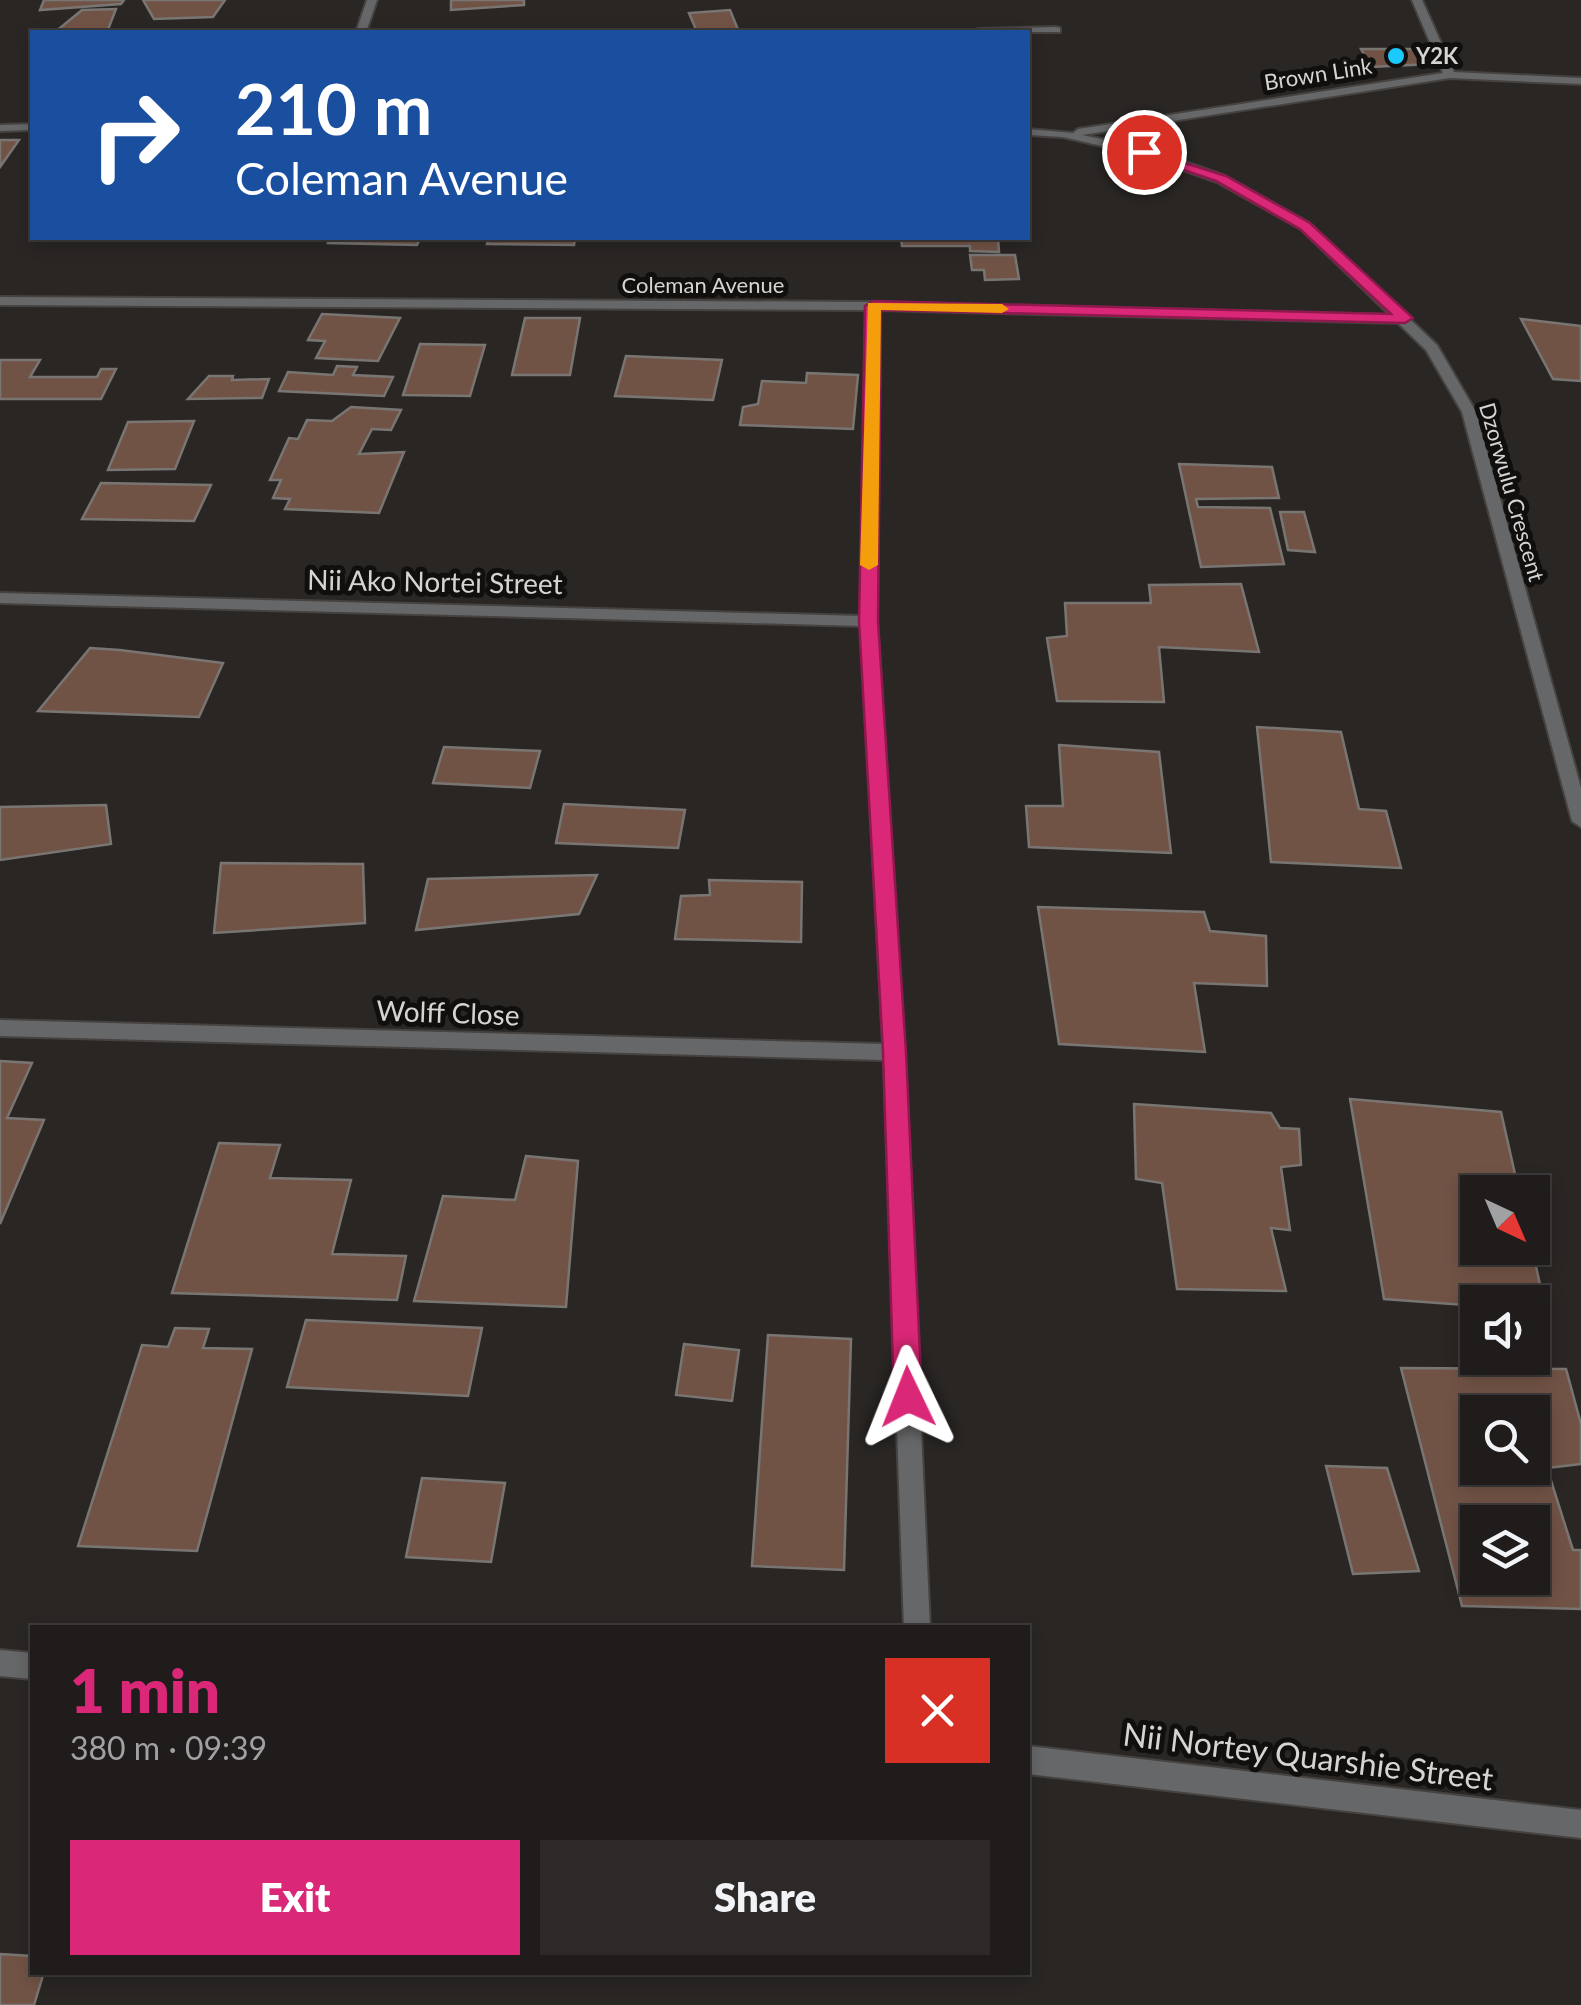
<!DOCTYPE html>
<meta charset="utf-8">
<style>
:root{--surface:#1f1c1b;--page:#2c2928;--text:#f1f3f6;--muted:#a1a1a3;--line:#3c3a3a;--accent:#db2777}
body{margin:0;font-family:Lato,sans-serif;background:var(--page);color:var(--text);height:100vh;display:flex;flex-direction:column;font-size:38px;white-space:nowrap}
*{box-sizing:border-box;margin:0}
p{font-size:32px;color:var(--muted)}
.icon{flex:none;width:55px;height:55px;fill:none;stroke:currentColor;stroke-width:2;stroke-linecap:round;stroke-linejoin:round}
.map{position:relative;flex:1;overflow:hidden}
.drawer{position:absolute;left:30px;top:1625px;width:1000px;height:350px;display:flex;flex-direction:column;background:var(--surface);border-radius:0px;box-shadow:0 5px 15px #0003,0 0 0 2px var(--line)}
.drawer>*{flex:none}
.banner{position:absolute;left:30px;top:30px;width:1000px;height:210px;border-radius:0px;box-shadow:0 5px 15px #0003,0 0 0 2px var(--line);background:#1a4fa0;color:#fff;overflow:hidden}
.needle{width:65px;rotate:136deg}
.fabs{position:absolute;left:1460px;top:1175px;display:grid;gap:20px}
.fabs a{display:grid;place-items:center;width:90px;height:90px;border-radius:0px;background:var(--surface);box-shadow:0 5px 15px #0003,0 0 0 2px var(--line);font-size:50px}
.pin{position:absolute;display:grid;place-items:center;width:85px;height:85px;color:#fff;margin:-42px;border:5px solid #fff;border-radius:50%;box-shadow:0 2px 10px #0007}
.me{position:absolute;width:110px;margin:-55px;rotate:358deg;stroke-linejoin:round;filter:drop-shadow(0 0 8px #0008)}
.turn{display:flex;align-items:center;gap:35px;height:210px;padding:0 40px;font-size:45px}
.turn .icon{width:130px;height:130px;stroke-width:2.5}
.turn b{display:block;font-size:70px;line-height:85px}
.round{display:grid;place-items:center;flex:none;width:105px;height:105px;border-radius:0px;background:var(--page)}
.headline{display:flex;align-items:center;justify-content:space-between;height:170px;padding:0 40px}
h1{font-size:60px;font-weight:800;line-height:75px;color:var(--accent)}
.cta{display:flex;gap:20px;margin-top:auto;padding:20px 40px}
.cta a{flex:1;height:115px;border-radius:0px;background:var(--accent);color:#fff;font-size:40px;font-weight:800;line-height:115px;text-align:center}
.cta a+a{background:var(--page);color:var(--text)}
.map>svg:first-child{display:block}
.building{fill:#715345;stroke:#797573;stroke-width:2.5;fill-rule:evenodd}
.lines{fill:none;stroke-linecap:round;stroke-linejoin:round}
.minor-casing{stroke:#454240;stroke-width:4}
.minor{fill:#666768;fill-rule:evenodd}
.route{fill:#db2777;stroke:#8e194d;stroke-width:2.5}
.slow{fill:#f59e0b}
.poi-dot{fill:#1cc9fc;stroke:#100f0e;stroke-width:4}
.labels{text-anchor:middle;stroke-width:10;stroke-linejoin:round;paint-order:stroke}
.far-poi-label{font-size:22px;font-weight:bold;fill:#d6d3d3;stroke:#100f0e;text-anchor:start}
.far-street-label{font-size:22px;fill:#d6d3d3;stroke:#100f0e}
.street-label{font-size:28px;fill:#d6d3d3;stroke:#100f0e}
.near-street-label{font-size:32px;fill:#d6d3d3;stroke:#100f0e}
</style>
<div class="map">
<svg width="1581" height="2005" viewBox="0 0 1581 2005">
<rect width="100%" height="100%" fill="#292624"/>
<path class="building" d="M44,0H124L121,4L40,10Z
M143,0H225L213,17L154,19Z
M451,0H524V5L451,10Z
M116,9L107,32H55L82,10Z
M730,10L739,32H697L689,13Z
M1361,49H1422L1430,64L1371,67Z
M0,140H19L0,167Z
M330,238H420L417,245L328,243Z
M489,238H575L574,245L487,244Z
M901,238H998L999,252L970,251V246H902Z
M970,255H1015L1019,279L985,280L984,270H972Z
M322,314L400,318L378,361L316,358L325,341L308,340Z
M525,318H580L570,375H512Z
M1521,319L1581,326V381L1553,379Z
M420,344L485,345L470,396L403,395Z
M626,356L722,360L713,400L615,396Z
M0,360H40L30,377H97L101,369H116L101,399H0Z
M337,366L357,367L353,375L393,377L384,396L279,391L288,372L333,375Z
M807,373L858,375L853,429L740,425L743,407L758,404L762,381L806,383Z
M209,376H233L232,380L269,379L262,398L188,399Z
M351,407L401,410L391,430L372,429L359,454L404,452L379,513L285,509L290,499L273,498L281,480H270L289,438L298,439L307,420L332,421Z
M194,421L175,469L108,470L128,422Z
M1179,464L1272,467L1279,498L1196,499L1198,507L1270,508L1284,564L1201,567Z
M101,483L211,485L194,521L82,519Z
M1280,512H1304L1315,552L1288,550Z
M1241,584L1259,652L1159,647L1164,702L1057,701L1047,638L1067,636L1065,603H1151L1149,585Z
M90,648L120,650L223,663L199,717L38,711Z
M1257,727L1341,732L1359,809L1386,811L1401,868L1271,862Z
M1059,745L1159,752L1171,853L1029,847L1026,806H1063Z
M444,747L540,751L530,788L433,783Z
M564,804L685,810L678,848L556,843Z
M106,805L111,844L0,860V807Z
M221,863L363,864L365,923L214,933Z
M597,875L579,914L416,930L428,879Z
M709,880L802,882L801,942L675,939L681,896L710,895Z
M1038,907L1204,912L1210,931L1266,936L1267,986L1194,983L1205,1052L1059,1044Z
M0,1061L32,1063L7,1118L44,1120L0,1224Z
M1350,1099L1501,1112L1519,1192H1478V1248H1532L1546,1312L1532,1311V1302H1478V1306L1384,1299Z
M1134,1104L1271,1113L1280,1128L1299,1129L1301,1165L1281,1167L1290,1230L1271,1228L1286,1291L1177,1289L1162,1183L1136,1179Z
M219,1143L280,1145L270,1178L351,1180L332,1254L406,1256L397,1300L172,1293Z
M526,1156L578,1161L566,1307L414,1301L443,1196L515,1200Z
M306,1320L482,1328L468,1396L287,1387Z
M175,1328L209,1329L203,1348L252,1349L197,1551L78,1546L142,1345L168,1347Z
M768,1335L851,1339L844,1570L752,1566Z
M684,1344L739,1350L732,1401L676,1395Z
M1401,1368L1566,1369L1581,1424V1464L1547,1468L1573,1550H1581V1609L1462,1606ZM1478,1412H1532V1468H1478ZM1478,1522H1532V1578H1478Z
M1326,1466L1387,1468L1419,1571L1353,1574Z
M422,1478L505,1483L491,1562L406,1557Z
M0,1954L32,1956V1972H44L34,2005H0Z"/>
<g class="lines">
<g class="minor-casing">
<path id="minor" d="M367,0H377L366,32H356Z
M1412,0H1422L1454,72L1581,78V84L1450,78L1082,135L1148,149L1225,176L1309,223L1437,345L1476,412L1581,788V827L1572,821L1462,412L1426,350L1398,323L880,310L877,621L904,1052L930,1628H904L884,1060L0,1036V1020L883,1044L861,626L0,603V593L861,616L866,310L0,305V297L873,302L1390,315L1301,229L1217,182L1141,155L1063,137L1028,135V129L1073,133L1078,129L1443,73Z
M1056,27L1060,28V32H973L978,29Z
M32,124V130L0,131V125Z
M0,1650L32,1653V1679L0,1676Z
M1028,1746L1581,1810V1838L1028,1774Z"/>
</g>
<use href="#minor" class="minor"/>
</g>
<path class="route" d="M1140,149L1226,176L1310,223L1413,318L1405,323L881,310L878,621L906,1052L922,1397L918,1406L908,1410L898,1406L894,1397L883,1052L859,621L865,306L873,301L1391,314L1300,229L1216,181L1140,155Z"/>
<path class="slow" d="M868,303L1002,304L1009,309L1002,313L881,310L878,565L869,570L860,565Z"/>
<circle class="poi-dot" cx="1396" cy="56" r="10"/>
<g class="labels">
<g class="far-poi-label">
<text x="1416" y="64">Y2K</text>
</g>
<g class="far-street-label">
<text transform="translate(1318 74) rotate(-9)" y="8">Brown Link</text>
<text x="703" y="293">Coleman Avenue</text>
<text transform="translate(1512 492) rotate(74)" y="8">Dzorwulu Crescent</text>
</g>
<g class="street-label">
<text transform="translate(435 582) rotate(1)" y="10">Nii Ako Nortei Street</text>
<text transform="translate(448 1013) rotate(2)" y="10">Wolff Close</text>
</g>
<g class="near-street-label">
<text transform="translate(1308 1757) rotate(7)" y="11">Nii Nortey Quarshie Street</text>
</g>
</g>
</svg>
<div class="fabs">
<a><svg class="needle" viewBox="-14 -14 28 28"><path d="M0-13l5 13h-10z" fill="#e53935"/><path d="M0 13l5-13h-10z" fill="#a1a1a3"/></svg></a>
<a><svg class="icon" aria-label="sound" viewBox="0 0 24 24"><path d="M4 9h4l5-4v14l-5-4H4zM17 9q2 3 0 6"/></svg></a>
<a><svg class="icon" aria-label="search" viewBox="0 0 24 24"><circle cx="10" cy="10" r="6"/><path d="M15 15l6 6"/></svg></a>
<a><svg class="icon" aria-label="layers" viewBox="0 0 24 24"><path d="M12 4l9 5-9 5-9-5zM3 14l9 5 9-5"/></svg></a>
</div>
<div class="pin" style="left:1144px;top:152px;background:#d93025"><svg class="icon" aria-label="arrive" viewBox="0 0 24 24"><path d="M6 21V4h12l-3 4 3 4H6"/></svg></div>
<svg class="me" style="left:908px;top:1397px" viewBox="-20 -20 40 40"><path d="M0-17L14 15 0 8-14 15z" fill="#db2777" stroke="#fff" stroke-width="4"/></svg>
<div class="banner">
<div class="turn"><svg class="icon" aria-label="right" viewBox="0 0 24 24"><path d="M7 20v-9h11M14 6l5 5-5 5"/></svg><div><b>210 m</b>Coleman Avenue</div></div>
</div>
<section class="drawer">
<div class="headline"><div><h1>1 min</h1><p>380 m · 09:39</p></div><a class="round" style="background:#d93025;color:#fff"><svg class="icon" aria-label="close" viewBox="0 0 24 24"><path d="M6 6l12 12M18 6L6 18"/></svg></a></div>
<div class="cta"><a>Exit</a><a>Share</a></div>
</section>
</div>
